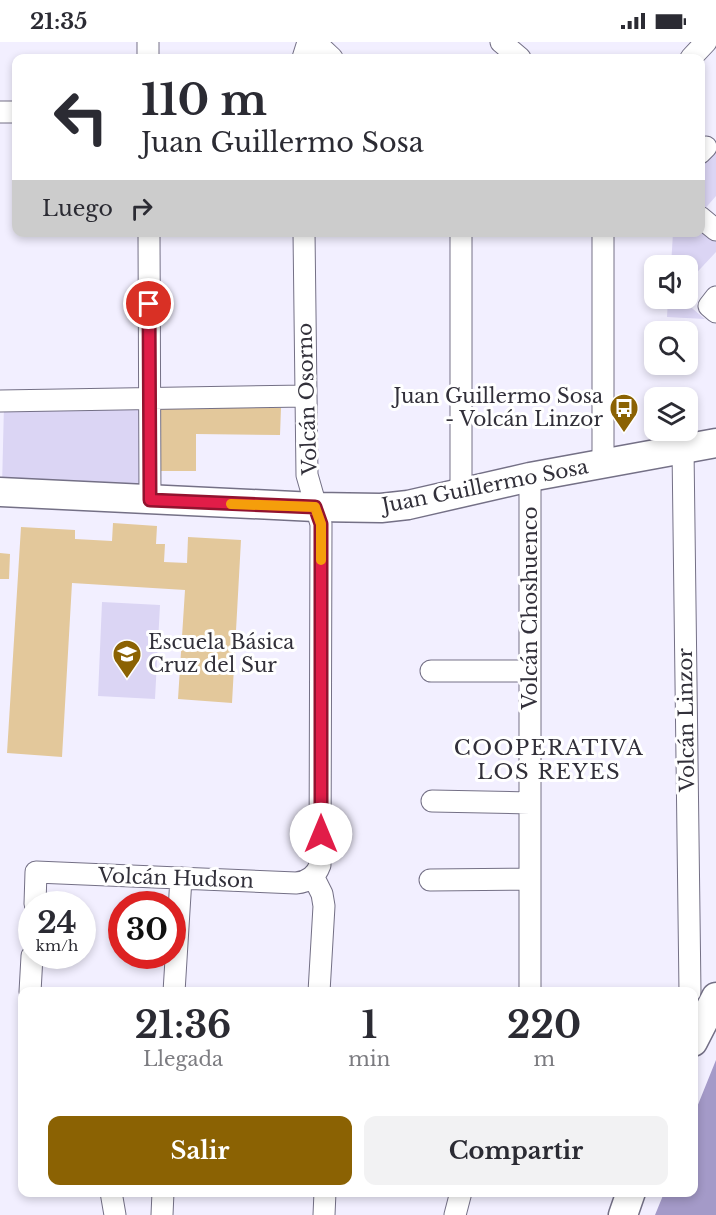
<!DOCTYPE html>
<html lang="es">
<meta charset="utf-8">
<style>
:root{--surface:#fff;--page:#f2f2f3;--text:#2b2b33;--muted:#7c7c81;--accent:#8b6203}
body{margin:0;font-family:"Libre Baskerville",serif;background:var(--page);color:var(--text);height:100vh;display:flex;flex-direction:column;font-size:22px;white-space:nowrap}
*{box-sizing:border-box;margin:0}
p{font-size:20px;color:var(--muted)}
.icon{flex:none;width:33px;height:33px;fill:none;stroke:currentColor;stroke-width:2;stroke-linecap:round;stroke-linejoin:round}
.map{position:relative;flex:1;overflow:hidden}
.panel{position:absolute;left:18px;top:945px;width:680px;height:210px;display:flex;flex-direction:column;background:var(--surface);border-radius:12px;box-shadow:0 3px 9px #0003}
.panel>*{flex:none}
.banner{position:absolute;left:12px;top:12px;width:693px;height:183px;border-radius:12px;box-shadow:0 3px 9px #0003;background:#fff;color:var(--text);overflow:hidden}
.buttons{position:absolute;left:644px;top:213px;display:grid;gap:12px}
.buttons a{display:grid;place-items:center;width:54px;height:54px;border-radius:12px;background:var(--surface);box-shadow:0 3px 9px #0003;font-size:30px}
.speed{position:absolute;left:18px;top:849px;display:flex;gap:12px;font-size:30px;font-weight:700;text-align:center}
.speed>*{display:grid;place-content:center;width:78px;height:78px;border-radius:50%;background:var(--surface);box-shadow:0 3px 9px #0003;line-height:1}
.speed small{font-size:15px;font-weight:400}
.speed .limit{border:9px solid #d22;background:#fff;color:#111}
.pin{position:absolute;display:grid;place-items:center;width:51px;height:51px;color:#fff;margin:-26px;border:3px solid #fff;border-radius:50%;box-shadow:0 2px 6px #0007}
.me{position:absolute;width:66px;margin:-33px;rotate:0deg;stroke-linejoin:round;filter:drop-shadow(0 0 4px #0008)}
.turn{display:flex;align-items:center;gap:21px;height:126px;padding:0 30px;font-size:27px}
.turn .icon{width:78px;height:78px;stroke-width:2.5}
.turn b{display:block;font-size:42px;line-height:51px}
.then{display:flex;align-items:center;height:57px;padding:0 30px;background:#0003;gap:12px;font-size:22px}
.eta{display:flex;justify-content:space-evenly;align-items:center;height:102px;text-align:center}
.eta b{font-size:36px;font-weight:700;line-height:42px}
.primary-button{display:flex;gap:12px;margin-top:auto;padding:12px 30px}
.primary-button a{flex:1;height:69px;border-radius:12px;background:var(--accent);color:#fff;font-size:24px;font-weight:700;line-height:69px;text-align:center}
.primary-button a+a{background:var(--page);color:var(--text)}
.status{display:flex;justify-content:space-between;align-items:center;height:42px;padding:0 30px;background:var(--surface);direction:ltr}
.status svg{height:16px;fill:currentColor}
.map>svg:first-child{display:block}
.green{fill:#dbd5f4}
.water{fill:#a49ac8}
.building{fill:#e3c89b}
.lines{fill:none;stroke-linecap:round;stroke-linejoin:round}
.street-casing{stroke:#747086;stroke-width:23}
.secondary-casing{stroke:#747086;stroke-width:31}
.street{stroke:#fff;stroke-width:21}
.secondary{stroke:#fff;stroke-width:28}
.route-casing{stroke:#92132f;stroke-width:15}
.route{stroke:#e11d48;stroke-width:10}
.slow{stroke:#f59e0b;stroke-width:10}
.labels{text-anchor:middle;stroke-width:6;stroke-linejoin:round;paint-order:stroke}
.poi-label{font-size:20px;fill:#32303a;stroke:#fff;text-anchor:end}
.street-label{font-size:20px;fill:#32303a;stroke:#fff}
.neighbourhood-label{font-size:21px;letter-spacing:1.5px;fill:#32303a;stroke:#fff}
</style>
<div class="status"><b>21:35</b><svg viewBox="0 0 49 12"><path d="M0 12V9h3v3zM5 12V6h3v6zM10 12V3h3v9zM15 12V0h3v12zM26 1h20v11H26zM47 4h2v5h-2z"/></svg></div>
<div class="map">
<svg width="716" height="1173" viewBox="0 0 716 1173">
<rect width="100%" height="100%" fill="#f2efff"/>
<path class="green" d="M711,104L716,108V154L702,170L701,169V116Z
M701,182L716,196V210L687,241V224H671L673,191L700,190Z
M668,257H681L705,277L667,275Z
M145,361L147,455L2,445L4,363Z
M102,560L160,563L155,657L98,654Z"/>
<path class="water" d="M716,1018V1173H655L664,1151L693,1150V1075Z"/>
<path class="building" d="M157,364L281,366L280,393L196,392V429H156Z
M113,481L157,484L156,502H165L164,520L187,521L188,495L241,498L232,661L178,657L185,548L72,541L62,715L7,711L21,485L75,488V497L112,499Z
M0,511L10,512L9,537H0Z"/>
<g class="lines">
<g class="street-casing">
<path id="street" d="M148,0V16
M315,0L332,16
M501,0L520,16
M303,16L308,0
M691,16L706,0
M0,70H16
M700,111L706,105
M700,175L716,188
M149,190L150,458
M461,190V452
M603,190V422
M716,255L709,264L716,270
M0,359L306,354
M683,407L690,950
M530,435V950
M431,629H530
M432,759L530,761
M313,834L322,852L324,864L319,950
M430,838L530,837
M35,862L36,830L296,841C308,840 316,834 320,823L321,482L307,433L304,190
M30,950L32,914
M174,950L181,836
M111,1150L115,1173
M162,1173L163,1150
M324,1173L325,1150
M455,1173L461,1150"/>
</g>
<g class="secondary-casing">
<path id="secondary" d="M0,450L315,465L381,466L408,463L530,435L716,401
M693,1000L716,955
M623,1173L631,1150"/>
</g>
<use href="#street" class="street"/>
<use href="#secondary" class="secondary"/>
</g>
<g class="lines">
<g class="route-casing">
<path id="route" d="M149,262L150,458L315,465L321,482V792"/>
</g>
<use href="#route" class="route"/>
<path class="slow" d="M231,462L315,465L321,482V518"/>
</g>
<defs>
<g id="bus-pin" transform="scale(1.5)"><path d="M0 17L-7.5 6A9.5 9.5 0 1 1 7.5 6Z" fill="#8b6203" stroke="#fff"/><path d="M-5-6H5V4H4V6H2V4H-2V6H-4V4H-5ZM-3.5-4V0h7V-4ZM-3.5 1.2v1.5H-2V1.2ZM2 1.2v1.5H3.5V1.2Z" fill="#fff"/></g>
<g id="school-pin" transform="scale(1.5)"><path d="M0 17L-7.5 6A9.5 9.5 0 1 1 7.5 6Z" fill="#8b6203" stroke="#fff"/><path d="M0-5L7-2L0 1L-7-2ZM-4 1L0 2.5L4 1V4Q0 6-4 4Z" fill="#fff"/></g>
</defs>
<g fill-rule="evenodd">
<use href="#bus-pin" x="624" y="366"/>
<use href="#school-pin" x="127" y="612"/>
</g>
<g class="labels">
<g class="poi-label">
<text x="603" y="361">Juan Guillermo Sosa<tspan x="603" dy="23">- Volcán Linzor</tspan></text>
<text x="148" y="607" text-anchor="start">Escuela Básica<tspan x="148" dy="23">Cruz del Sur</tspan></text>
</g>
<g class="street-label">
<text transform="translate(307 357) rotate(-92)" y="7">Volcán Osorno</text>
<text transform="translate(485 444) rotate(-11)" y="7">Juan Guillermo Sosa</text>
<text transform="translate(530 566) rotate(-90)" y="7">Volcán Choshuenco</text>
<text transform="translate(686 678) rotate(-91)" y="7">Volcán Linzor</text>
<text transform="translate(176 836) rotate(2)" y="7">Volcán Hudson</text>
</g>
<g class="neighbourhood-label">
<text x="549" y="713">COOPERATIVA<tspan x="549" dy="24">LOS REYES</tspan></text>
</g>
</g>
</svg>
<div class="buttons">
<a><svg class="icon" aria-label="sound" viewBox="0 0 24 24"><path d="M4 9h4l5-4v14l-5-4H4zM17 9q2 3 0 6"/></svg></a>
<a><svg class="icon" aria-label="search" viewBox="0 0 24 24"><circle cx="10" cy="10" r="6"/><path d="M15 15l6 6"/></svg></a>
<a><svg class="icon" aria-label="layers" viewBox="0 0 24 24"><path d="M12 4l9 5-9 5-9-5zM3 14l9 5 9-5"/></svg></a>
</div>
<div class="speed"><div>24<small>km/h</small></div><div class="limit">30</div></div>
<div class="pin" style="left:149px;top:262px;background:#d93025"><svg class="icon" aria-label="arrive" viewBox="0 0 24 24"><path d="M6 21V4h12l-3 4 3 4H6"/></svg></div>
<svg class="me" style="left:321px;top:792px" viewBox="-20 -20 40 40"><circle r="19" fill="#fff"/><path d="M0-13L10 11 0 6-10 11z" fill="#e11d48"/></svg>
<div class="banner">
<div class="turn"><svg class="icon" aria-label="left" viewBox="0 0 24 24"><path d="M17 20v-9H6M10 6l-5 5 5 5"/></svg><div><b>110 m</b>Juan Guillermo Sosa</div></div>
<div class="then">Luego<svg class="icon" aria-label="right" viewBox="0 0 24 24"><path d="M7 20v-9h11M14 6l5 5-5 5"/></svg></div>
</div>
<section class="panel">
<div class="eta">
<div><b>21:36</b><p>Llegada</p></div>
<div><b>1</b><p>min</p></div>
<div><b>220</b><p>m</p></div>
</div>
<div class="primary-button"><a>Salir</a><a>Compartir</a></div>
</section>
</div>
